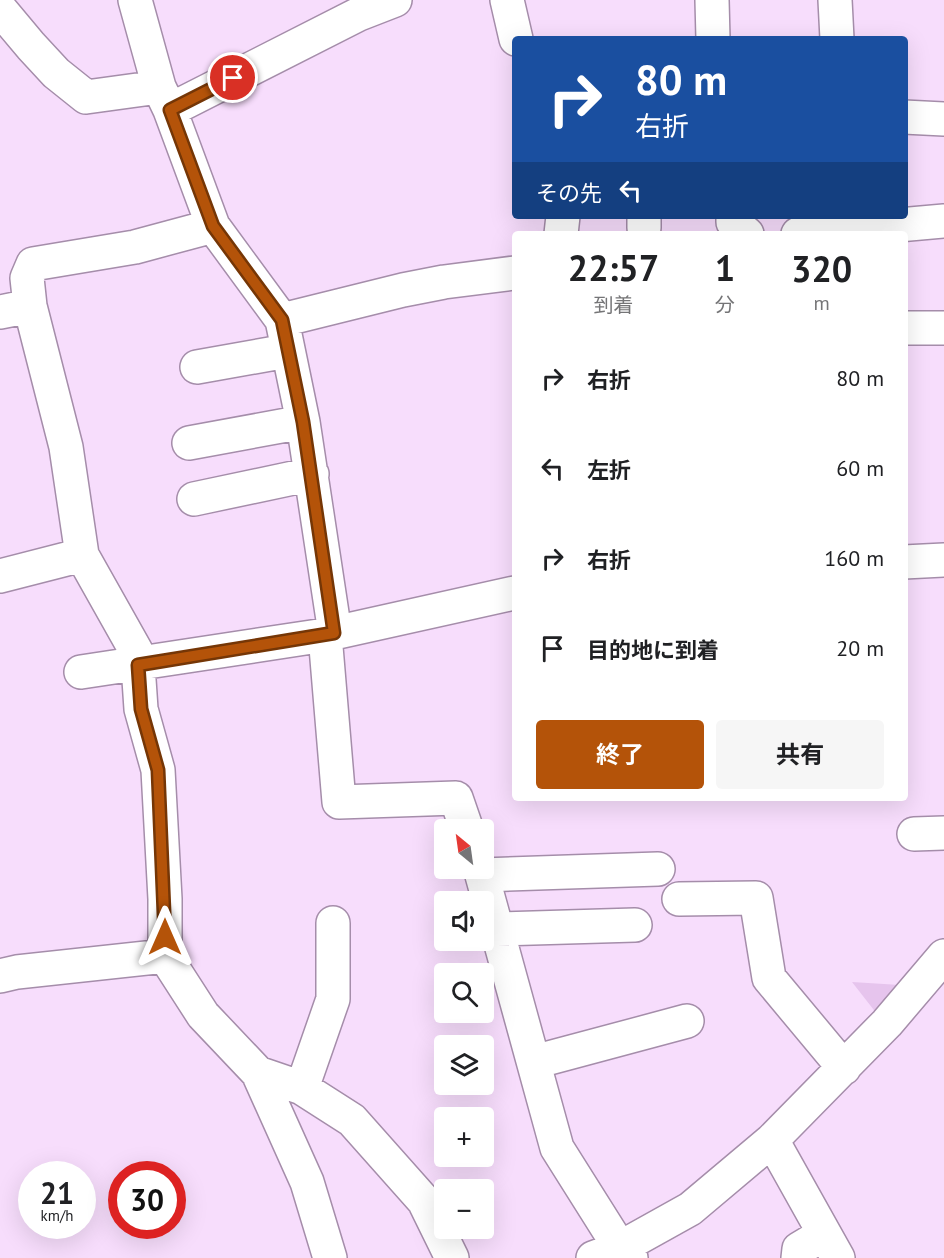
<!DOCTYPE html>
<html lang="ja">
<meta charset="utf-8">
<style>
:root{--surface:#fff;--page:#f6f6f6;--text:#202124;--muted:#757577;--accent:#b45309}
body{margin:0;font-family:"PT Sans","Noto Sans JP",sans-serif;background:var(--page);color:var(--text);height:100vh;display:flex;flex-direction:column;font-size:22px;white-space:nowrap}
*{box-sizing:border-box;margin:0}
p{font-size:20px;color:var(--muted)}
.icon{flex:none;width:33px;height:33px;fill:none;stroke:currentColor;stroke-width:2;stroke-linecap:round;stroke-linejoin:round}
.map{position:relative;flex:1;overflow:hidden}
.sheet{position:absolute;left:512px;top:231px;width:396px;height:570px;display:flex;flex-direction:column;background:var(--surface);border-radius:6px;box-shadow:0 6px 24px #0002}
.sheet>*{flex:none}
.hud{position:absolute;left:512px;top:36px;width:396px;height:183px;border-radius:6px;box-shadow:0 6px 24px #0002;background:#1a4fa0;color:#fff;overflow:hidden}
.needle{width:39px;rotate:331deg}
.tools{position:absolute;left:434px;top:819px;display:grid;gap:12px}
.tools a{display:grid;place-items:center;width:60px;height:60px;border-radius:6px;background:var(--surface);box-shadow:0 6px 24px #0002;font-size:30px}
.speed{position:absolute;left:18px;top:1161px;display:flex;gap:12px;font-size:30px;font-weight:700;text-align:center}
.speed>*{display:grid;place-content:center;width:78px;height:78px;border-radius:50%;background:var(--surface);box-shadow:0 6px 24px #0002;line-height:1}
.speed small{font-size:15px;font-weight:400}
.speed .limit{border:9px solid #d22;background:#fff;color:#111}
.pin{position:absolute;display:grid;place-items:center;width:51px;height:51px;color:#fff;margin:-26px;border:3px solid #fff;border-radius:50%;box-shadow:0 2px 6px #0007}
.me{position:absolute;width:66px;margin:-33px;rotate:0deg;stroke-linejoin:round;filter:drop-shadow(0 0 4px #0008)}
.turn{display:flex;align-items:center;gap:21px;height:126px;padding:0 24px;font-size:27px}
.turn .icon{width:78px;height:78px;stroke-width:2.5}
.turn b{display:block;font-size:42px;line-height:51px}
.then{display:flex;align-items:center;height:57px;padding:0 24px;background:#0003;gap:12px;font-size:22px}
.eta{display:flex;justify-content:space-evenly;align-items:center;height:102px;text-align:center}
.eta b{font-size:36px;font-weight:700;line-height:42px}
.action{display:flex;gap:12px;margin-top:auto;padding:12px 24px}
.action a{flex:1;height:69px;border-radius:6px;background:var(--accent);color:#fff;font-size:24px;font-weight:700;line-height:69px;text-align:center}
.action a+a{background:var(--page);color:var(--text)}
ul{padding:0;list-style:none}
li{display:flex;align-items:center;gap:18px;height:90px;padding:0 24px}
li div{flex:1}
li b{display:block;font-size:22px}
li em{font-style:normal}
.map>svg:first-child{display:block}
.green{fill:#e6c4ed}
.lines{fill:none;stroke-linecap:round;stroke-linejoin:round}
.minor-casing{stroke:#a58daa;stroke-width:36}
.minor{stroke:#fff;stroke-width:33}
.route-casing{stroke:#753606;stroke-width:15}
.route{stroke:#b45309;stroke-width:10}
</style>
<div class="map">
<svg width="944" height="1258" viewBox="0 0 944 1258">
<rect width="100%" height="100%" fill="#f7ddfc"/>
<path class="green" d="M852,982L900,985L877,1014Z"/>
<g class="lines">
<g class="minor-casing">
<path id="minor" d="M135,0L159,87L170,110L213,226L282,320L303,422L335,633
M507,0L516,39
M712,0L713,39
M835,0L837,39
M0,9L31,46L56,73L86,97L159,87
M170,110L359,14L395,0
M904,117L944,119
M644,216V228
M733,216V222L747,234
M213,226L135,247L33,264L27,278L30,306L66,447L82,555L136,651L138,665L141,709L158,770L165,899V956L203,1015L258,1073L307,1182L330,1258
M561,234L563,216
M798,234L944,221
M0,312L30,306
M282,320L403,290L444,282L514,273
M904,328H944
M197,367L287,351
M189,443L303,422
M194,499L312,474
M904,562L944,560
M0,576L82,555
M325,635L339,802L456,798L467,830
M81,672L325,635L514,593
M914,834L944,833
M480,868L557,1148L620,1248L631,1258
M482,875L658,869
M679,899L756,898L769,978L844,1068
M497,929L635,925
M0,976L17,972L165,956
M534,1062L687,1021
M258,1073L302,1088L352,1120L424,1201L452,1258
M302,1088L333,999V923
M772,1140L838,1258
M593,1258L620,1248L690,1209L772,1140L887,1023L944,956
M798,1258L799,1249L824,1234"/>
</g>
<use href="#minor" class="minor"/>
</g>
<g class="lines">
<g class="route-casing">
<path id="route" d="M165,937L158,770L141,709L138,665L334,633L303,422L282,320L213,226L170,110L233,78"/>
</g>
<use href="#route" class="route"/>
</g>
</svg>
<div class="tools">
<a><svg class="needle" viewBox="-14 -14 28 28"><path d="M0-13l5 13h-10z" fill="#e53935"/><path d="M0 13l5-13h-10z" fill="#757577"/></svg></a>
<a><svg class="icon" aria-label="sound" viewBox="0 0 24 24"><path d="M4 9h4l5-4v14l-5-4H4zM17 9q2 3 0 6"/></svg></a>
<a><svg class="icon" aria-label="search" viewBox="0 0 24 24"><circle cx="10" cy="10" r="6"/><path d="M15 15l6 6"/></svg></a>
<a><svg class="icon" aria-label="layers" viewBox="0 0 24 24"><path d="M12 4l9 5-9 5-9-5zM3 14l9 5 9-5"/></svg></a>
<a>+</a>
<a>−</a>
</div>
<div class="speed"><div>21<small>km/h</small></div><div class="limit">30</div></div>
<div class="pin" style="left:233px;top:78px;background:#d93025"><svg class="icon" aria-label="arrive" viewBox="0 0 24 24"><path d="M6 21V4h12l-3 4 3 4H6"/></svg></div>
<svg class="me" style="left:165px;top:937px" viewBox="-20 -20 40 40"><path d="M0-17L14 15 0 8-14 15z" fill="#b45309" stroke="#fff" stroke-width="4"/></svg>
<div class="hud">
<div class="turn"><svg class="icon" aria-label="right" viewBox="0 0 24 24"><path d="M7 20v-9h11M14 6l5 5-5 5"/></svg><div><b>80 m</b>右折</div></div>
<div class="then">その先<svg class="icon" aria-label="left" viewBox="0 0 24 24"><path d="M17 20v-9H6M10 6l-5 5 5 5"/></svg></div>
</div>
<section class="sheet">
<div class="eta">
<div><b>22:57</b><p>到着</p></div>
<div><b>1</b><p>分</p></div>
<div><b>320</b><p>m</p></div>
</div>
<ul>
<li><svg class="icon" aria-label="right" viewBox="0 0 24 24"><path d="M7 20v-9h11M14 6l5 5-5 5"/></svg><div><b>右折</b></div><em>80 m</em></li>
<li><svg class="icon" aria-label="left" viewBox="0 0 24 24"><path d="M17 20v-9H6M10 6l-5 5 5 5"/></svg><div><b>左折</b></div><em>60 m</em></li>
<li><svg class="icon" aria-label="right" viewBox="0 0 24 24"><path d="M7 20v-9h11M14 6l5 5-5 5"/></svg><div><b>右折</b></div><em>160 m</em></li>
<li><svg class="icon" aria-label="arrive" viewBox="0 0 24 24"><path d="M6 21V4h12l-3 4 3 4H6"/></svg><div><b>目的地に到着</b></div><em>20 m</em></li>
</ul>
<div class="action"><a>終了</a><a>共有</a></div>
</section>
</div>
